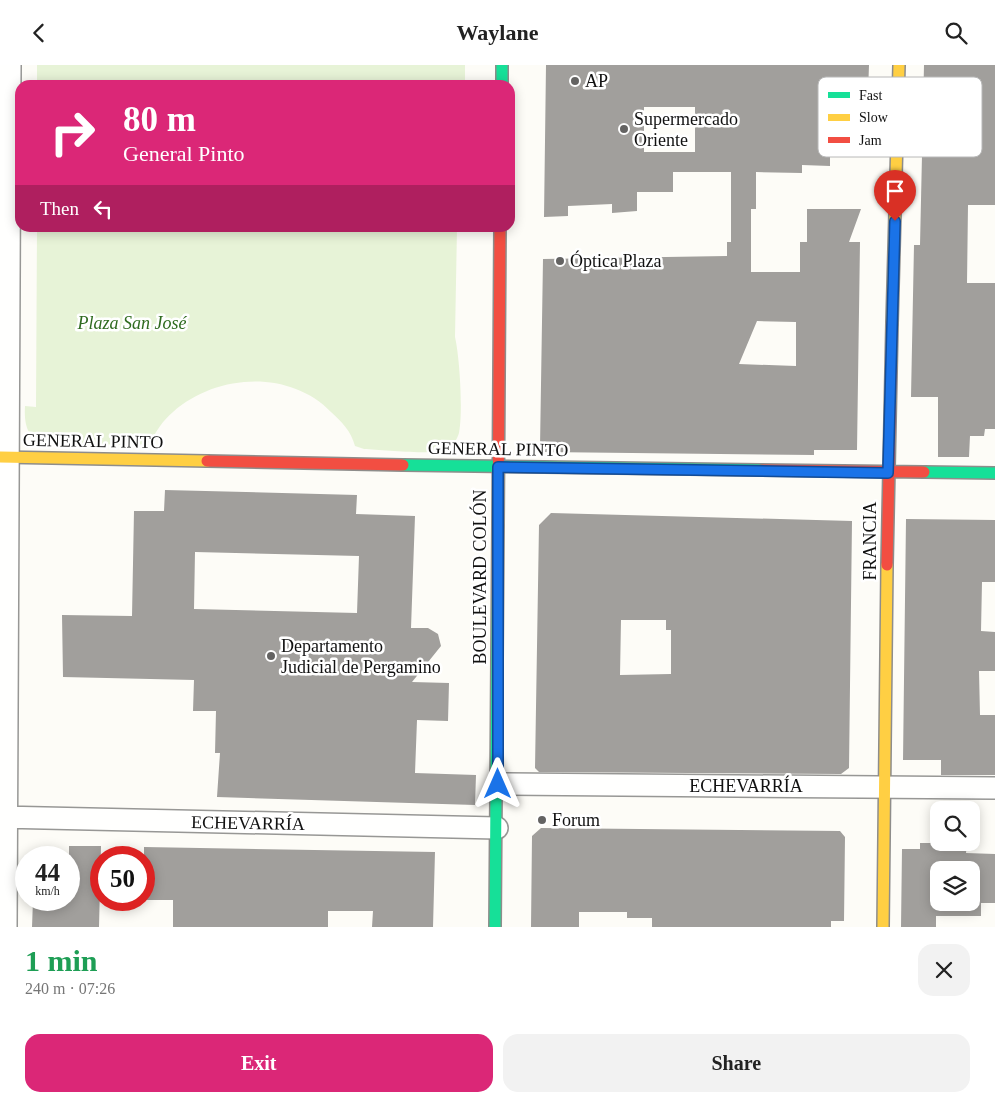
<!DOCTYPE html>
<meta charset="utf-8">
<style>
:root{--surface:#fff;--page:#f2f2f2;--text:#222;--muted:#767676;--accent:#db2777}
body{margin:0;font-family:"Times New Roman",serif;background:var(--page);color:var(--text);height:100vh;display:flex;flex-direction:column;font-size:19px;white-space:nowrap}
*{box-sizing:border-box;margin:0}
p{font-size:16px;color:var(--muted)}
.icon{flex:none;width:28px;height:28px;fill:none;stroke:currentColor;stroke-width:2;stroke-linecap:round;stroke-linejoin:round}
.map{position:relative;height:862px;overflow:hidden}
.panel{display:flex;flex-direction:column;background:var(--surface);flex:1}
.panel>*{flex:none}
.hud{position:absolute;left:15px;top:15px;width:500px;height:152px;border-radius:15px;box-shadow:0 2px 12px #0003;background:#db2777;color:#fff;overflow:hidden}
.tools{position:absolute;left:930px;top:736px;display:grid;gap:10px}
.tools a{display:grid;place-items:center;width:50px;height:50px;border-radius:10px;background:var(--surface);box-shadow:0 2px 12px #0003;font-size:25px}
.speed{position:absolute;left:15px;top:781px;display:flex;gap:10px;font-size:25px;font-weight:700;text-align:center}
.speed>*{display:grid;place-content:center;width:65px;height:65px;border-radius:50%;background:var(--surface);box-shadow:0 2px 12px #0003;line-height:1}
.speed small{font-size:12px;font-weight:400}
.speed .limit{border:8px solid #d22;background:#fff;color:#111}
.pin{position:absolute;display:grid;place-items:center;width:42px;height:42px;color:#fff;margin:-51px -21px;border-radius:50% 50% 50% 0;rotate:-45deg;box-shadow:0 0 5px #0007}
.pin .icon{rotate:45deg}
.me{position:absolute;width:55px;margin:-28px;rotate:0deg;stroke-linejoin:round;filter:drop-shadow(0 0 4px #0008)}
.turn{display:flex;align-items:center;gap:18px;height:105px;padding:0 25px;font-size:22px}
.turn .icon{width:65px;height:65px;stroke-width:2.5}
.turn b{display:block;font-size:35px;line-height:42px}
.then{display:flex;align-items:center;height:48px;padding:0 25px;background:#0003;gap:10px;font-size:19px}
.round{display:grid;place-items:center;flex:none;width:52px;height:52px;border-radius:15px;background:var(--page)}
.overview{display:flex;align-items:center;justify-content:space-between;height:85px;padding:0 25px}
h1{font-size:30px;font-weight:800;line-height:38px;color:#1e9e55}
.cta{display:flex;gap:10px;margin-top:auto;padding:10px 25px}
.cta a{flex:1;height:58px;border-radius:15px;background:var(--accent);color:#fff;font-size:20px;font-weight:800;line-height:58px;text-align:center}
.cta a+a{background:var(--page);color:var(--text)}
header{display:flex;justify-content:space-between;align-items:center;height:65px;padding:0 25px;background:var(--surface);font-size:22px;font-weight:800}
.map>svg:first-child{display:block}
.green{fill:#e7f3d7}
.building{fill:#a19f9c;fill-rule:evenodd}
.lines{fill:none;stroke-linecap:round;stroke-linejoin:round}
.street-casing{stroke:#979795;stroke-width:24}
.fast-casing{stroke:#8e8d8b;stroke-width:14}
.slow-casing{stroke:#8e8d8b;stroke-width:14}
.jam-casing{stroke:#8e8d8b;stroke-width:14}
.street{stroke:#fffffe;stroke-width:21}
.fast{stroke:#16e098;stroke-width:11}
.slow{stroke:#ffcf43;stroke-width:11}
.jam{stroke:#f24e42;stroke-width:11}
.route-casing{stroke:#114b97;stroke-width:12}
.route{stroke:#1a73e8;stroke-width:9}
.poi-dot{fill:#646362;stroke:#fff;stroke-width:2}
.labels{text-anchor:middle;stroke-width:5;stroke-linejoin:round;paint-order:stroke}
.poi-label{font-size:18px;fill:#111;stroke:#fff;text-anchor:start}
.park-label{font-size:18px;font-style:italic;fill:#2f6b1f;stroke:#fff}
.street-label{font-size:18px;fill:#111;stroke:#fff}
.key{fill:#fff;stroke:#b8b8b8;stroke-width:1}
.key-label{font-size:14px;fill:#111}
</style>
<header><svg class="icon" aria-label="back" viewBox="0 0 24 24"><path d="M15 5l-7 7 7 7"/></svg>Waylane<svg class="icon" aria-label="search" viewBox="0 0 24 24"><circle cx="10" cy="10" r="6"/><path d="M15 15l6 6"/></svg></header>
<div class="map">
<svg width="995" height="862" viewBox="0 0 995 862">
<rect width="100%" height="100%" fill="#fdfcf7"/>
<path class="green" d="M37,0H465V20H37Z
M37,163H457L455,272C460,294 463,347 459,368C457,375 452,382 445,385C429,390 382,385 364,384L355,381C351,366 342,357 331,347C289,304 216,309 173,347C163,355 156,367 150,377L138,380L47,378C27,374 24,360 25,341L36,342Z"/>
<path class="building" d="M546,0H869L867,57L830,56V101L802,100V108L756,107V144H751V207H800V177H807V144H861L849,177H860L857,385H814V390L544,387L540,382L543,194L727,191V177H731V107H673V127H637V146L612,148V139L568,141V151L544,152ZM644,42H695V87H644ZM757,256L796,257V301L739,299Z
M924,0H995V140H968L967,218H995V364H985L984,371H970L969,392H938V332H911L914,180H920Z
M165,425L357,430L356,449L415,451L411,563H428L438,569L441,581L412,617L449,618L448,656L417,655L415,708L476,710L475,740L217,732L220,688H215L216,646H193L194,615L63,612L62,550L132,551L134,446H164ZM195,487L359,491L357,548L194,544Z
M551,448L852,456L849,703L841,709L539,707L535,703L539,460ZM621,555H666V565H671V609L620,610Z
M906,454L995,455V517H982L981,566L995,567V606H979L980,650H995V710H941V695H903Z
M541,763L840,766L845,772L844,856H831V862H652V853H627V847H579V862H531L532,771Z
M920,778H967L966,788L995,789V838H981V851H936V862H901L902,784H920ZM939,805H971V838H939Z
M69,781H101L99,862H32L33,835H69Z
M144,782L435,787L433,862H372L373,846H328V862H173V835H144Z"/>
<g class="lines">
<g class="street-casing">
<path id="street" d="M498,719L995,723
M0,752L497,763
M6,862L10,0"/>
</g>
<g class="fast-casing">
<path id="fast" d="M502,0V20
M403,400L761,405
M924,407L995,408
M495,862L498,460"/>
</g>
<g class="slow-casing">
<path id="slow" d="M892,258L899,0
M0,392L207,396
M883,862L887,500"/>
</g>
<g class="jam-casing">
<path id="jam" d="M207,396L403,400
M761,405L924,407
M498,460L500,162
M887,500L892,258"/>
</g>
<use href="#street" class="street"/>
<use href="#fast" class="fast"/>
<use href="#slow" class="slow"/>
<use href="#jam" class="jam"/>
</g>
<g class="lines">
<g class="route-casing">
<path id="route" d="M498,719V402L888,408L895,156"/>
</g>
<use href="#route" class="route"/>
</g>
<g class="poi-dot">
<circle cx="575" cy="16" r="5"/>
<circle cx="624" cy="64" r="5"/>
<circle cx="560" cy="196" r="5"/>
<circle cx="271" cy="591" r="5"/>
<circle cx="542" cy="755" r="5"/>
</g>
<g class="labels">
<g class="poi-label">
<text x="585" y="22">AP</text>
<text x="634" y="60">Supermercado<tspan x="634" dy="21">Oriente</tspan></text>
<text x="570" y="202">Óptica Plaza</text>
<text x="281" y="587">Departamento<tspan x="281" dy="21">Judicial de Pergamino</tspan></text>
<text x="552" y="761">Forum</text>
</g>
<g class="park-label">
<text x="132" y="264">Plaza San José</text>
</g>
<g class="street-label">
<text transform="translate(93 376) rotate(1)" y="6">GENERAL PINTO</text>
<text transform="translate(498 384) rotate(1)" y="6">GENERAL PINTO</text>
<text transform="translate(870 476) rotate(-90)" y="6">FRANCIA</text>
<text transform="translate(480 512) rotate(-90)" y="6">BOULEVARD COLÓN</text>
<text x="746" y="727">ECHEVARRÍA</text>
<text transform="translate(248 758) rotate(1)" y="6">ECHEVARRÍA</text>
</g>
</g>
<rect x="818" y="12" width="164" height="80" rx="8" class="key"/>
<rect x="828" y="27" width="22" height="6" fill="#16e098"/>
<rect x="828" y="49" width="22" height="7" fill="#ffcf43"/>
<rect x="828" y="72" width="22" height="6" fill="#f24e42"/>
<g class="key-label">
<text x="859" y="35">Fast</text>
<text x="859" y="57">Slow</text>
<text x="859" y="80">Jam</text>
</g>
</svg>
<div class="tools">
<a><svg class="icon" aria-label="search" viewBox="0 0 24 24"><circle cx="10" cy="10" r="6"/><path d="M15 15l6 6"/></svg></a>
<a><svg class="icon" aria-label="layers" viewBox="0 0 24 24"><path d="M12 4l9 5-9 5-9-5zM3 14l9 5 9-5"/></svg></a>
</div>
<div class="speed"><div>44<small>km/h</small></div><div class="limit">50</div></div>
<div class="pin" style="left:895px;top:156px;background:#d93025"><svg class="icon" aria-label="arrive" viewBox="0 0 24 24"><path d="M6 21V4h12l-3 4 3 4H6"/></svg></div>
<svg class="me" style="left:498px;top:719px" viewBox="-20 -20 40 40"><path d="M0-17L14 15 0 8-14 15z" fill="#1a73e8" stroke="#fff" stroke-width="4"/></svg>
<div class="hud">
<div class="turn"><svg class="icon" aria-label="right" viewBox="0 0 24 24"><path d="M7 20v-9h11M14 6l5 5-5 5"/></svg><div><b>80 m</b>General Pinto</div></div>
<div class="then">Then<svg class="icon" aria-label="left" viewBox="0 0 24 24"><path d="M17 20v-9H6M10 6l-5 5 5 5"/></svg></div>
</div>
</div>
<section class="panel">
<div class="overview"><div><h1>1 min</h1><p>240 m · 07:26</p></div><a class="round"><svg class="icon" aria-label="close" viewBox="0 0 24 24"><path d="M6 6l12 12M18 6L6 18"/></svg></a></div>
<div class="cta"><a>Exit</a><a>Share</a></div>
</section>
